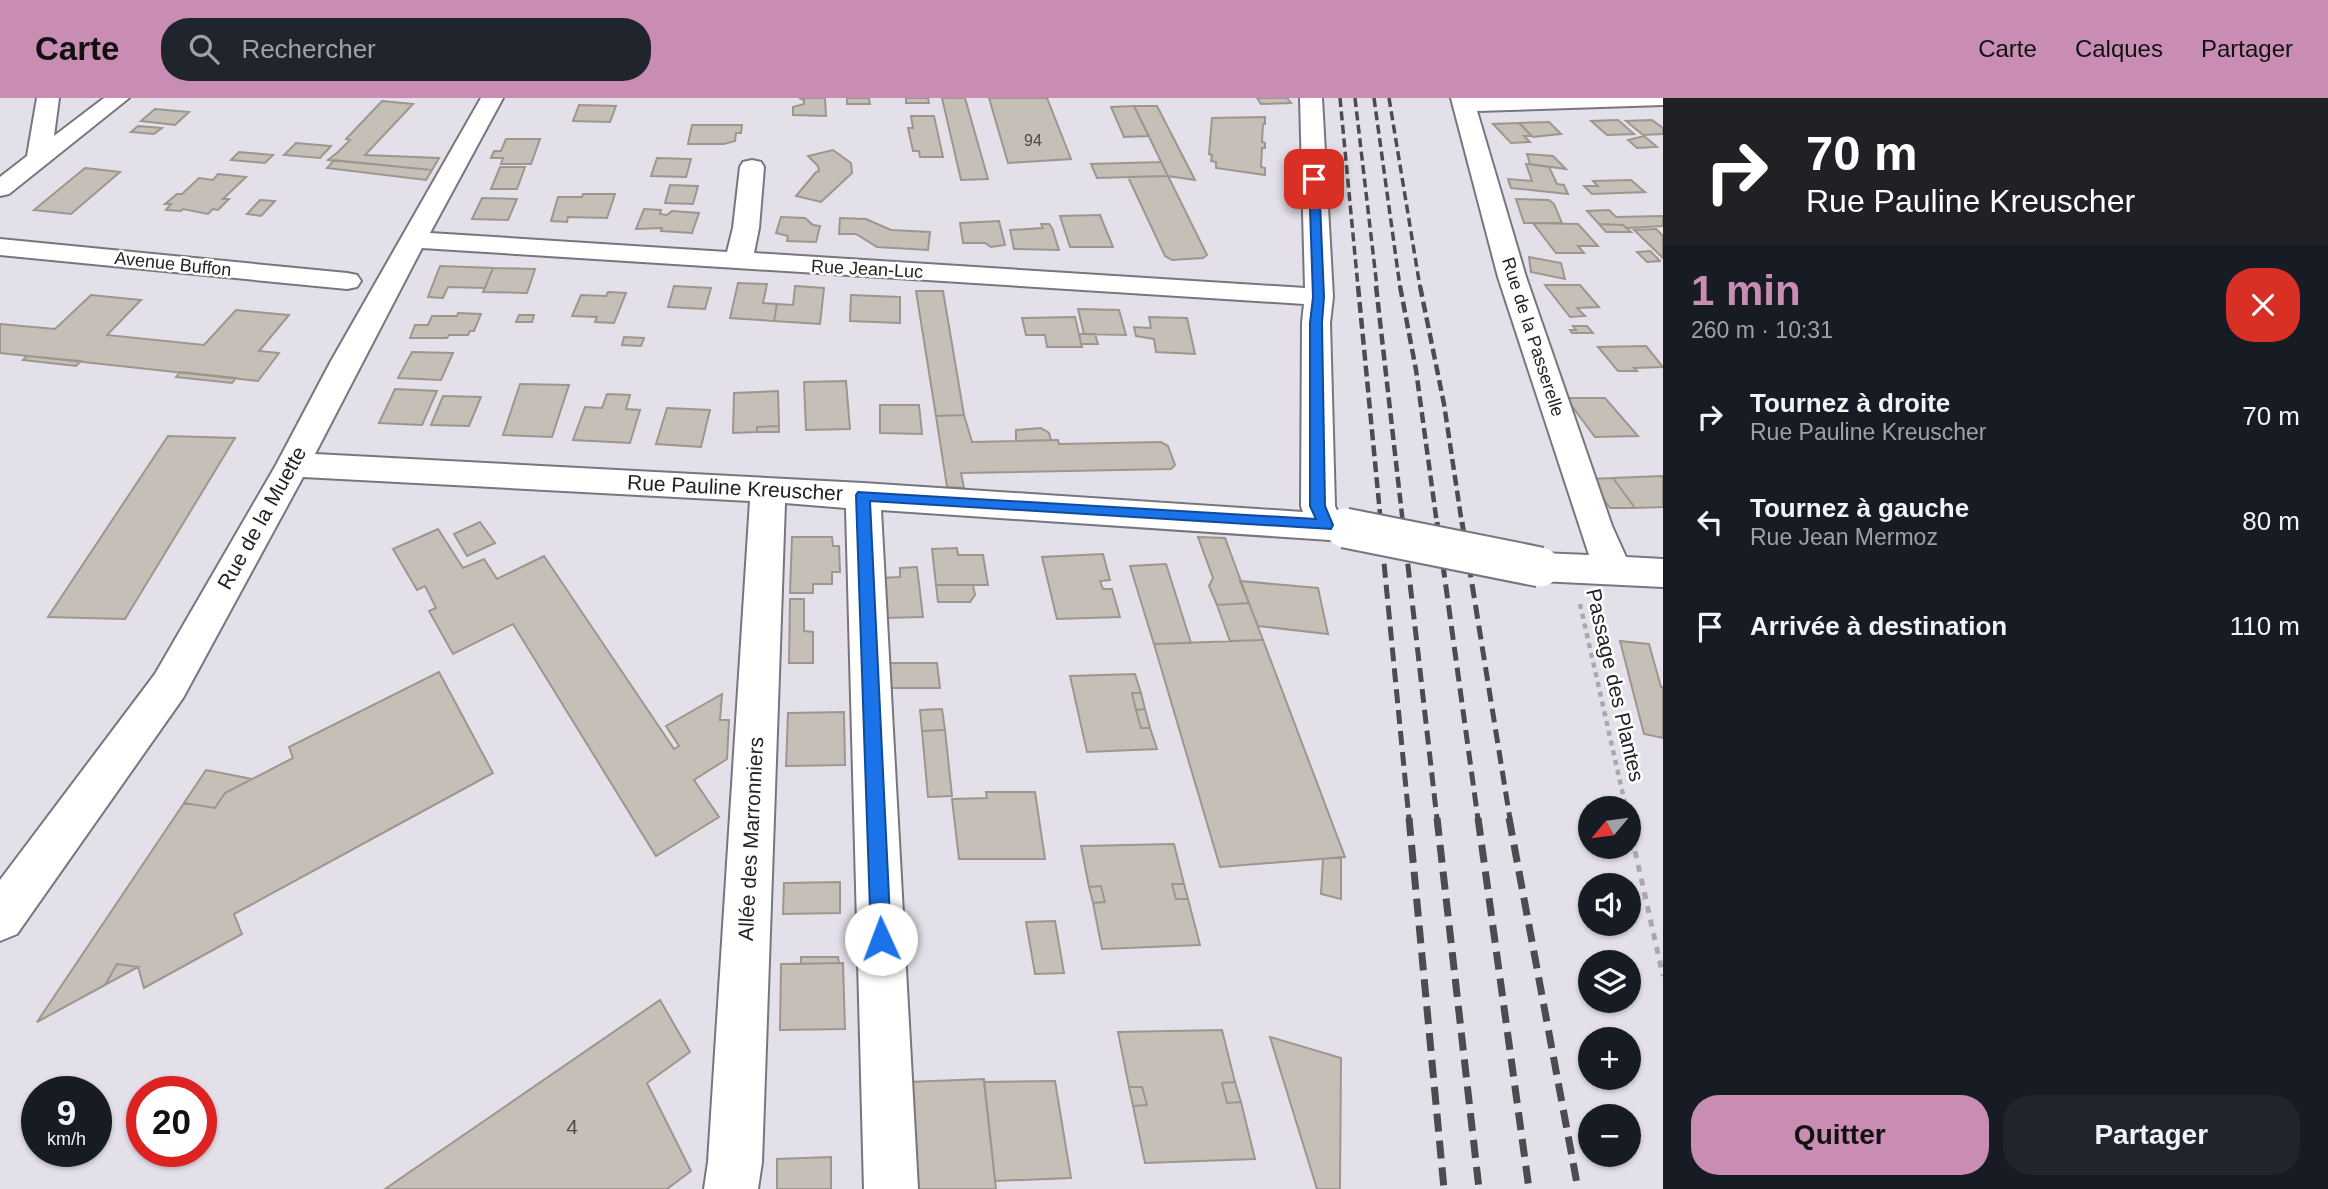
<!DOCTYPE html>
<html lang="fr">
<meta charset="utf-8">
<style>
:root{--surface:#171b24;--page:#20242c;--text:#f1f3f6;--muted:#9ea1a6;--accent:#c98cb3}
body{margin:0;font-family:Helvetica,sans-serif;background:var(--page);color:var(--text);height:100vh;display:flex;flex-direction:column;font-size:26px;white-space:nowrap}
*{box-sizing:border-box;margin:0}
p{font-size:23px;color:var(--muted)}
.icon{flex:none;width:38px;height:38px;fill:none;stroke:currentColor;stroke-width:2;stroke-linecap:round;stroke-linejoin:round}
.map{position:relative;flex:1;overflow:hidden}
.sheet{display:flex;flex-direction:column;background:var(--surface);width:665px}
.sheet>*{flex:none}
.hud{background:#202124;color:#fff;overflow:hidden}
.needle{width:46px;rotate:241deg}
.fabs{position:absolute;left:1578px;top:698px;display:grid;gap:14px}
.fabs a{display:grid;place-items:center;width:63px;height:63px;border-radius:50%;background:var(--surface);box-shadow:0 2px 5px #0004;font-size:35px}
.speed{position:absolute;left:21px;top:978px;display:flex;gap:14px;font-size:35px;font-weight:700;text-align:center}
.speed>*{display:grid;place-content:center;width:91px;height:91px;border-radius:50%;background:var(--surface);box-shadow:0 2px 5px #0004;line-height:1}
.speed small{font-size:18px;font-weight:400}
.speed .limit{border:10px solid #d22;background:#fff;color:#111}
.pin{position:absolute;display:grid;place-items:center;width:60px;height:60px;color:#fff;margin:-30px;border-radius:14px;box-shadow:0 4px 10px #0006}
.me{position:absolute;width:77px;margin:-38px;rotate:358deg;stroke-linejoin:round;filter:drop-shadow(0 0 5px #0008)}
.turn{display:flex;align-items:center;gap:24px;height:147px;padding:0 28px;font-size:32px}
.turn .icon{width:91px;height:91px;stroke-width:2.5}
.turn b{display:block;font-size:49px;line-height:60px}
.round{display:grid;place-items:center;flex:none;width:74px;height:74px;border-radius:28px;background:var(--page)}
.overview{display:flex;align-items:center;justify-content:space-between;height:119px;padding:0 28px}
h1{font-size:42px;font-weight:700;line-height:52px;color:var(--accent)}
.primary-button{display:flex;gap:14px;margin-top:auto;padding:14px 28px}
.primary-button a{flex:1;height:80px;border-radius:28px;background:var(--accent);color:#111;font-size:28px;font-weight:700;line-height:80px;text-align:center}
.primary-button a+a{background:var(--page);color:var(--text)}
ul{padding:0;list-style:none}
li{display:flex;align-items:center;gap:21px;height:105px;padding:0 28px}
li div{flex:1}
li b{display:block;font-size:26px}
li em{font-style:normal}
header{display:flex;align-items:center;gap:42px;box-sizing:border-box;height:98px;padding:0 35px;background:var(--accent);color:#111}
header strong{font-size:33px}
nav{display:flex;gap:38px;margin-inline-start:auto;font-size:24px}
.search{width:490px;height:63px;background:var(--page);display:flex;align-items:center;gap:18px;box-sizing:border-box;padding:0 24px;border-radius:28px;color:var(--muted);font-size:26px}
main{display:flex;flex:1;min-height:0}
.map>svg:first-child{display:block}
.building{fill:#c6bfb7;stroke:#9d968e;stroke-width:2}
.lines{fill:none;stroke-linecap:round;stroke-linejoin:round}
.minor-casing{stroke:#79757e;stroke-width:4}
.path-far1{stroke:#aaa7ae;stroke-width:4.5;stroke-dasharray:5 5;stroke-linecap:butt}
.path{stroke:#aaa7ae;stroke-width:5;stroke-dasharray:7 7;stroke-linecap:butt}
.minor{fill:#fff;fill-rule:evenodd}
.rail-far3{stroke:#4d4b4f;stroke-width:3.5;stroke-dasharray:9 4.5;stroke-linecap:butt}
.rail-far2{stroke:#4d4b4f;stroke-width:4.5;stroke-dasharray:11 5;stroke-linecap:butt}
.rail-far1{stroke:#4d4b4f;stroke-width:5;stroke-dasharray:14 7;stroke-linecap:butt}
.rail{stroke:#4d4b4f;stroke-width:7;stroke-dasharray:18 9;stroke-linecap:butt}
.minor-bridge-casing{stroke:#79757e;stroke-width:43;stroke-linecap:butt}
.minor-bridge{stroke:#fff;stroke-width:39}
.route{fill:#1a73e8;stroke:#114b97;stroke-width:2}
.labels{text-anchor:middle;stroke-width:5;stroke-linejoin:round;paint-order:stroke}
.far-number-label{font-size:16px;fill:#4c494a}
.far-street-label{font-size:18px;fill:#232225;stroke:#fff}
.street-label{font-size:21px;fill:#232225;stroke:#fff}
.near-number-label{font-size:21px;fill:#4c494a}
</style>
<header>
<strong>Carte</strong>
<div class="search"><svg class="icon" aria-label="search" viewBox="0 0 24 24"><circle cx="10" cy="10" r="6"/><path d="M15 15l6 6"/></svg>Rechercher</div>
<nav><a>Carte</a><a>Calques</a><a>Partager</a></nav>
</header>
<main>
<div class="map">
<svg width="1663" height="1091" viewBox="0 0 1663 1091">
<rect width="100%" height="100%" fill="#e4e0e9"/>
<path class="building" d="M799,0H825L826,18L793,17V9L804,6V2Z
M847,0H869L870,6H847Z
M906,0H928L929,5H906Z
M942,0H965L988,81L961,82Z
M989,0H1047L1071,61L1008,65Z
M1257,0H1287L1291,5L1261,6Z
M382,3L413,6L365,57L439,60L432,72L328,62L338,54L350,42L346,41Z
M579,7L616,8L610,24L573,23Z
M1134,8L1149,38L1124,39L1111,9Z
M1134,8H1157L1195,82L1168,78Z
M155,11L189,14L175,27L141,23Z
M911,18H934L943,59H920L919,53H913L908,30H913Z
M1265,19V26H1263L1262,44L1265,45V50H1262L1261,69L1265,70V77L1216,70V64L1211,63L1212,57L1209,56L1212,20Z
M1618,22L1634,36L1607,37L1591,23Z
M1652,22L1663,30V36L1643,37L1626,23Z
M1549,24L1561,36L1533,39L1519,25Z
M1519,25L1532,38H1524L1530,44L1511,45L1493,26Z
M692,27H742L741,35H736L735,43L724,46H688Z
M138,28L162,30L154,36L131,34Z
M1644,38L1657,49L1637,50L1628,42Z
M506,41H540L531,66H501L503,60H491L494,53H501Z
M296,45L331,48L320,60L284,57Z
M833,52L851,65L852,75L821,104L796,98L816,74L819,73L818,68L808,58Z
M239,54L273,57L265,65L231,62Z
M1527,56L1553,58L1566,71L1530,66Z
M657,60L691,61L686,79L651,78Z
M334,62L432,72L426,82L327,70Z
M1161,64L1168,78L1097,80L1091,66Z
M1526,66L1549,69L1557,86L1564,87L1568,96L1511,90L1508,81L1532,83Z
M500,69H525L517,91H491Z
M85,70L120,74L71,116L34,112Z
M218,76L246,79L223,101H229L218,112L213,111L208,116L183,111L181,113L166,112L171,106H165L177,96H182L199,80L213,82Z
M1168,78L1207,157L1203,160L1172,162L1165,158L1128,79Z
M1631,82L1645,94L1592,96L1584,88H1598L1593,83Z
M670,87L698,88L693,106L665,105Z
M583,96H615L607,120L568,119L567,124L551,123L558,99H582Z
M482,100L517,101L508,122L472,121Z
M1516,101L1549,102L1554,106L1562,125H1524Z
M260,102L275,103L261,118L247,116Z
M644,111L661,112L660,116L667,117L672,113L699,115L692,135L661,133L662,130L636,131Z
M1609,112L1616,119L1663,118V128L1626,130L1623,127L1599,126L1587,113Z
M1100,117L1113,149H1070L1060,118Z
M781,119L805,120L813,127L820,128L816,144L787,143L788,138L776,135Z
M840,120L866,121L891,132L930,134L928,152L877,149L856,136H839Z
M999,123L1005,147L991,149L985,145H963L960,125Z
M1533,125L1578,126L1598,148H1578L1584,155H1556Z
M1041,126H1049L1052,130L1059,152L1014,151L1010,132L1043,130Z
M1599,126L1623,127L1631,134H1606Z
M1656,131L1663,138V160L1634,132Z
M1650,153L1660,163H1661L1647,164L1637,154Z
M1529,159L1561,165L1565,181L1531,174Z
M440,168L493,170L485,190L448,189L443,200L428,199Z
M493,170L535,171L527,195L483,194Z
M738,185L767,186L763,205L777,206L774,223L730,220Z
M1545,187H1580L1599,209L1577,210L1585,218L1570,219Z
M674,188L711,190L705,211L668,209Z
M795,188L824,190L820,226L774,223L777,206L793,207Z
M916,193H943L964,317L936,318Z
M608,194L626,195L614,225L595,224L597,219L572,218L581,197L606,198Z
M91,197L141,202L107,237L204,247L236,212L289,217L259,253L279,255L258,283L0,255V226L55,231Z
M851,197L900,199V225L850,223Z
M1078,211L1119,212L1126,237L1084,236Z
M458,215L481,216L474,233H470L468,237H449L447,240H410L415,227H428L432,218H457Z
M519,217H534L532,224H516Z
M1075,219L1082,249H1047L1045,237H1026L1022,220Z
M1149,219L1187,220L1195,256L1156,254L1154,241L1136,238L1134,229L1151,230Z
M1573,228H1587L1593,235H1572L1570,232H1576Z
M1079,236H1095L1098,246H1081Z
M624,239L644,240L641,248L622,247Z
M1646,248L1663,269L1634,270L1637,273H1618L1598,249Z
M412,254L453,255L441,282L398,280Z
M27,258L81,263L76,268L23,262Z
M180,274L236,280L232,285L176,279Z
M846,283L850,331L806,332L804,284Z
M520,286L569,287L552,339L503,337Z
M395,291L437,293L422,327L379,325Z
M778,293L779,328L757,329V334L733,335L734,295Z
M607,296L630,297L626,311L640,312L630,345L573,342L585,309L602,310Z
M443,298L481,299L469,328L431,327Z
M1566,300H1605L1638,338L1595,339Z
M880,307H919L922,336L880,335Z
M667,310L710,312L701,349L656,346Z
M964,317L972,344L1058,342L1059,346L1161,344L1168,348L1175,367L1171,371L961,375L964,390L947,389L936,318Z
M779,328V334H757V329Z
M1041,330L1049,335L1051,342L1016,343V332Z
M168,338L235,340L125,521L48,519Z
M1663,378V409L1635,410L1613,380Z
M1613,380L1635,410H1610L1589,381Z
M480,424L495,445L467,458L454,436Z
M438,431L463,470L484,461L497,481L544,458L674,651L679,648L666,628L722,596L720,622H729L727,661L694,682L719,719L656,758L513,526L453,556L429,513L436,510L425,488L417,492L393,451Z
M792,439H832L833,448H839L840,474H832V486H813V495H790Z
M1198,439L1225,440L1249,505L1217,507L1209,488L1213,480Z
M957,450L958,457H983L988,487H936L932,451Z
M1103,456L1110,482L1100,483L1103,491H1112L1120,519L1057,521L1042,459Z
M1166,466L1191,545L1154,546L1130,468Z
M917,469L923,519L883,520L879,480L900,479V470Z
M1240,483L1318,490L1328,536L1258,528Z
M936,487H973L975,497L970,504H938Z
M790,501H804V533L813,534V565H789Z
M1249,505L1263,542L1230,543L1217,507Z
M1263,542L1345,759L1220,769L1154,546Z
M1620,543L1649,546L1661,589H1663V640L1644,636Z
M885,565H937L940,590H886Z
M439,574L493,675L234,816L242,836L144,890L138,869L117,866L105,887L37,924L184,705L215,710L225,695L293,660L289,649Z
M1135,576L1141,595H1132L1136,612L1141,630H1150L1157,651L1087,654L1070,578Z
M1132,595H1141L1145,611L1136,612Z
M942,611L945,632L922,633L920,612Z
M1145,611L1150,630H1141L1136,612Z
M844,614L845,667L786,668L788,615Z
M945,632L952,698L928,699L922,633Z
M206,672L252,681L225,695L215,710L184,705Z
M986,694H1035L1045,761H959L952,701L987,700Z
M1174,746L1184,786H1172L1176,801H1188L1200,847L1102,851L1093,805L1105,804L1101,788L1089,789L1081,748Z
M1341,759V801L1321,796L1323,761Z
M840,784V815L783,816L784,785Z
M1172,786H1184L1188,801H1176Z
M1101,788L1105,804L1093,805L1089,789Z
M1055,823L1064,875L1035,876L1026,824Z
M801,859H838L839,865L801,866Z
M843,865L845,931L780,932L781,866Z
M117,866L138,869L105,887Z
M660,902L690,954L647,985L691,1073L667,1091H385Z
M1222,932L1235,984L1222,985L1227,1005L1241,1004L1255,1061L1145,1065L1133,1008L1147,1007L1142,989H1129L1118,934Z
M1270,939L1341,960L1340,1091H1317Z
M984,981L996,1091H915L908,984Z
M1055,983L1071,1080L995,1083L984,984Z
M1235,984L1241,1004L1227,1005L1222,985Z
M1129,989H1142L1147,1007L1133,1008Z
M831,1059V1091H777V1061Z"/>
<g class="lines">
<g class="minor-casing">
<path id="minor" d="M37,0H59L54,38L104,0H129L9,96L0,98V79L27,58Z
M481,0H503L430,135L727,154L733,130L740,69L743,64L752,62L761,64L764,69L759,130L754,155L1305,190L1300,0H1322L1333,199L1330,225L1335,408L1339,417L1357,421L1363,430L1357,439L1345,443L881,412L918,1091H864L846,410L785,405L762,1064L758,1091H704L708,1064L750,403L303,379L183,600L17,836L0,843V782L155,576L276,367L331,263ZM422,150L1304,206L1302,225L1301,408L1303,414L863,385L315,356Z
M1451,0H1663V7L1477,13L1526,179L1612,428L1626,459L1663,461V489L1540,483L1527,479L1522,469L1527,459L1540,455L1589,457L1498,179Z
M0,141L347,175L357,177L361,183L357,189L347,191L0,157Z"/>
</g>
<path class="path-far1" d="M1580,506L1626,710"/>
<path class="path" d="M1629,726L1663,878"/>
<use href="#minor" class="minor"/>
<path class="rail-far3" d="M1340,0L1358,189
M1355,0L1377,189
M1374,0L1400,189
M1389,0L1420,189"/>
<path class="rail-far2" d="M1358,188L1381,426
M1376,188L1403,426
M1400,188L1416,272L1437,426
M1420,188L1444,306L1462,426"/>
<path class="rail-far1" d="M1380,424L1409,721
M1403,424L1437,721
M1437,424L1478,721
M1462,424L1510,721"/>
<path class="rail" d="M1409,720L1444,1091
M1437,720L1479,1091
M1478,720L1529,1091
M1509,720L1578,1091"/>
<g class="minor-bridge-casing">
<path id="minor-bridge" d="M1345,430L1540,469"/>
</g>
<use href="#minor-bridge" class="minor-bridge"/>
</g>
<path class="route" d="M1314,78L1319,81L1324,199L1322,225L1325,408L1333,427L1331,431L870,403L891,841L888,848L881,851L874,848L871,841L856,397L858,394L1316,421L1310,408V225L1313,199L1309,81Z"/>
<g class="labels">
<g class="far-number-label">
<text x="1033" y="48">94</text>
</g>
<g class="far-street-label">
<text transform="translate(173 166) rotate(6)" y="6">Avenue Buffon</text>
<text transform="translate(867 171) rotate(3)" y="6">Rue Jean-Luc</text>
<text transform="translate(1533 239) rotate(72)" y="6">Rue de la Passerelle</text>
</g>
<g class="street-label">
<text transform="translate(735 390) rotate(3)" y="7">Rue Pauline Kreuscher</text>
<text transform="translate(262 420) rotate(-61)" y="7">Rue de la Muette</text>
<text transform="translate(1615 587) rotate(77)" y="7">Passage des Plantes</text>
<text transform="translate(751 741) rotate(-87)" y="7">Allée des Marronniers</text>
</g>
<g class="near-number-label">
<text x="572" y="1036">4</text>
</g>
</g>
</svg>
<div class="fabs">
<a><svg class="needle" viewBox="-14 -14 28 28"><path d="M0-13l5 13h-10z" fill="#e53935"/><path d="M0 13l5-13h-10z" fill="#9ea1a6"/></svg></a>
<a><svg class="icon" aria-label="sound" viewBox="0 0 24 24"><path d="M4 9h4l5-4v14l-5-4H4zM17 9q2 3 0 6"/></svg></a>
<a><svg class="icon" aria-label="layers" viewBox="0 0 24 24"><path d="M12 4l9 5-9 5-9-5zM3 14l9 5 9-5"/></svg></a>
<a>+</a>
<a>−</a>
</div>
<div class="speed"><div>9<small>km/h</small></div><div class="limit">20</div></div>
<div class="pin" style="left:1314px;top:81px;background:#d93025"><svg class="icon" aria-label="arrive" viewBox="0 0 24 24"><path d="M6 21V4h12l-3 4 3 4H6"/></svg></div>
<svg class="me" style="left:881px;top:841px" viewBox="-20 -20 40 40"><circle r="19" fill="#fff"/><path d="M0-13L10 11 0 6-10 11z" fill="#1a73e8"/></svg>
</div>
<section class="sheet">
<div class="hud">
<div class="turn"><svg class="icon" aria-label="right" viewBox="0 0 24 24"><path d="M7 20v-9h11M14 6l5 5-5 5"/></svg><div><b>70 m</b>Rue Pauline Kreuscher</div></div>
</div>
<div class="overview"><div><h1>1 min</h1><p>260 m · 10:31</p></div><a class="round" style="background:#d93025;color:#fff"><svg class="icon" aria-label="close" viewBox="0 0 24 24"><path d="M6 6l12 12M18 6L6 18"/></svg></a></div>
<ul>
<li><svg class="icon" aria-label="right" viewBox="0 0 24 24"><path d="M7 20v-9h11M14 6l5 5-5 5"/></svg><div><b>Tournez à droite</b><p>Rue Pauline Kreuscher</p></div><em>70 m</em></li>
<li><svg class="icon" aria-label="left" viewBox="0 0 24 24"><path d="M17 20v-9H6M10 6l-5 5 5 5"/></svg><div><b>Tournez à gauche</b><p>Rue Jean Mermoz</p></div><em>80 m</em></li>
<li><svg class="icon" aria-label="arrive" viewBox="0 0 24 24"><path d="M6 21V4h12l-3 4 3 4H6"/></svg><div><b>Arrivée à destination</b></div><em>110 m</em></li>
</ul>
<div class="primary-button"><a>Quitter</a><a>Partager</a></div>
</section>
</main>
